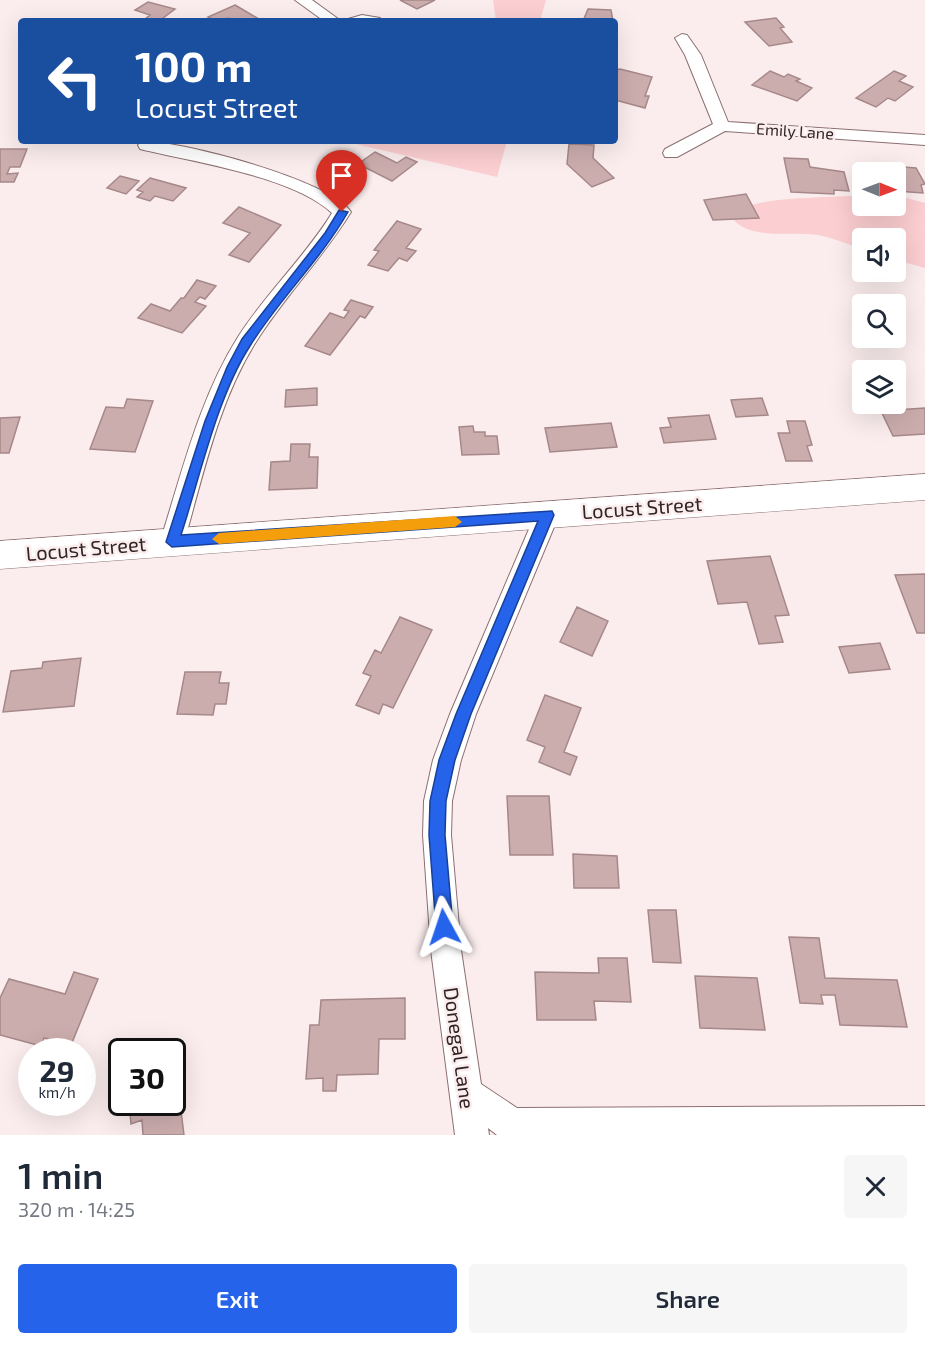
<!DOCTYPE html>
<meta charset="utf-8">
<style>
:root{--surface:#fff;--page:#f6f6f7;--text:#1f2937;--muted:#747a83;--accent:#2563eb}
body{margin:0;font-family:"Exo 2",sans-serif;background:var(--page);color:var(--text);height:100vh;display:flex;flex-direction:column;font-size:22px;white-space:nowrap}
*{box-sizing:border-box;margin:0}
p{font-size:20px;color:var(--muted)}
.icon{flex:none;width:33px;height:33px;fill:none;stroke:currentColor;stroke-width:2;stroke-linecap:round;stroke-linejoin:round}
.map{position:relative;height:1135px;overflow:hidden}
.sheet{display:flex;flex-direction:column;background:var(--surface);flex:1}
.sheet>*{flex:none}
.top-card{position:absolute;left:18px;top:18px;width:600px;height:126px;border-radius:6px;box-shadow:0 6px 24px #0002;background:#1a4fa0;color:#fff;overflow:hidden}
.needle{width:39px;rotate:91deg}
.fabs{position:absolute;left:852px;top:162px;display:grid;gap:12px}
.fabs a{display:grid;place-items:center;width:54px;height:54px;border-radius:6px;background:var(--surface);box-shadow:0 6px 24px #0002;font-size:30px}
.speed{position:absolute;left:18px;top:1038px;display:flex;gap:12px;font-size:30px;font-weight:700;text-align:center}
.speed>*{display:grid;place-content:center;width:78px;height:78px;border-radius:50%;background:var(--surface);box-shadow:0 6px 24px #0002;line-height:1}
.speed small{font-size:15px;font-weight:400}
.speed .limit{border:3px solid #111;border-radius:9px;background:#fff;color:#111}
.pin{position:absolute;display:grid;place-items:center;width:51px;height:51px;color:#fff;margin:-62px -26px;border-radius:50% 50% 50% 0;rotate:-45deg;box-shadow:0 0 6px #0007}
.pin .icon{rotate:45deg}
.me{position:absolute;width:66px;margin:-33px;rotate:355deg;stroke-linejoin:round;filter:drop-shadow(0 0 4px #0008)}
.turn{display:flex;align-items:center;gap:21px;height:126px;padding:0 18px;font-size:27px}
.turn .icon{width:78px;height:78px;stroke-width:2.5}
.turn b{display:block;font-size:42px;line-height:51px}
.round{display:grid;place-items:center;flex:none;width:63px;height:63px;border-radius:6px;background:var(--page)}
.overview{display:flex;align-items:center;justify-content:space-between;height:102px;padding:0 18px}
h1{font-size:36px;font-weight:600;line-height:45px}
.cta{display:flex;gap:12px;margin-top:auto;padding:12px 18px}
.cta a{flex:1;height:69px;border-radius:6px;background:var(--accent);color:#fff;font-size:24px;font-weight:600;line-height:69px;text-align:center}
.cta a+a{background:var(--page);color:var(--text)}
.map>svg:first-child{display:block}
.green{fill:#fbced1}
.building{fill:#ccadae;stroke:#a68889;stroke-width:1.5}
.lines{fill:none;stroke-linecap:round;stroke-linejoin:round}
.minor-casing{stroke:#8c6f70;stroke-width:2}
.secondary-casing{stroke:#8c6f70;stroke-width:1}
.minor{fill:#fff;fill-rule:evenodd}
.secondary{fill:#fff;fill-rule:evenodd}
.route{fill:#2563eb;stroke:#184099;stroke-width:1.5}
.slow{fill:#f59e0b}
.labels{text-anchor:middle;stroke-width:5;stroke-linejoin:round;paint-order:stroke}
.far-street-label{font-size:16px;fill:#302425;stroke:#fbedee}
.street-label{font-size:20px;fill:#302425;stroke:#fbedee}
</style>
<div class="map">
<svg width="925" height="1135" viewBox="0 0 925 1135">
<rect width="100%" height="100%" fill="#fbedee"/>
<path class="green" d="M493,0H546L540,21H496Z
M343,141H507L497,177Z
M862,195V206H896V195L925,203V268L896,260V238H862V249C848,244 833,238 818,235C789,230 744,243 728,212C772,195 816,199 862,195Z"/>
<path class="building" d="M400,0H435L417,9Z
M148,2L175,9L159,21H151L145,19L150,15L135,10Z
M235,5L257,18L250,21H233L228,18L216,21L208,17Z
M588,9L611,10L613,21H583Z
M776,18L784,27L780,28L792,42L769,46L745,22Z
M620,69L652,77L645,96H649L645,108L615,100V70Z
M770,71L784,77L788,74L800,79L796,81L812,88L797,101L752,85Z
M894,71L906,76L899,81L913,87L895,101L888,98L876,107L856,98Z
M569,144L594,145L593,158L614,178L592,187L567,164Z
M0,149H27L20,167H10L7,174L18,173L14,182H0Z
M375,152L397,163L406,157L417,162L392,181L358,164Z
M784,158L808,159L810,167L844,172L849,191L834,190V194L791,192Z
M889,166L916,168L925,184L921,185L923,193L896,191V172H891Z
M120,176L139,181L126,194L107,188Z
M150,178L186,188L173,201L155,196L150,201L137,197L143,192L137,190Z
M746,194L759,218L713,220L704,200Z
M239,207L281,225L249,262L229,255L250,233L223,223Z
M397,221L421,229L406,248L416,251L407,261L399,258L388,271L368,265L379,251L374,250Z
M197,280L216,286L205,299L200,297L195,302L206,306L182,333L138,318L151,304L170,311L181,298H184Z
M351,300L373,307L365,318L360,316L330,355L305,346L330,313L344,318L349,311L344,310Z
M317,388V405L285,407L286,390Z
M762,398L768,415L736,417L731,400Z
M127,399L153,401L135,452L90,449L106,407L124,408Z
M925,408V434L893,436L881,411Z
M709,415L716,439L664,443L660,428L671,427L668,418Z
M20,417L9,453H0V418Z
M787,421H805L812,445L807,446L812,461H786L778,433H790Z
M611,423L617,447L550,452L545,428Z
M473,426L474,432H485V436H497L499,454L462,455L459,427Z
M291,444H310L309,457H318L317,488L269,490L271,462L290,461Z
M770,556L789,615L775,616L783,642L759,644L747,602L718,604L707,561Z
M925,574V633H917L895,575Z
M577,607L608,621L592,656L560,642Z
M400,617L432,630L393,708L383,704L379,714L356,705L371,676L363,673L375,650L381,653Z
M880,643L890,669L849,673L839,647Z
M81,658L74,706L3,712L11,671L42,668L43,662Z
M185,672H221L219,683H229L226,704H215L213,715L177,714Z
M545,695L581,708L564,752L577,757L570,775L539,762L545,747L527,740Z
M507,796H549L553,855H510Z
M573,854L617,856L619,888H574Z
M648,910H676L681,963L653,962Z
M789,937L819,938L825,978L897,980L907,1027L840,1025L835,995H821L823,1004L800,1003Z
M598,958H627L631,1002L594,1001L596,1020H537L535,972L599,973Z
M74,972L98,979L71,1045L44,1038L41,1046L0,1035V998L9,979L65,994Z
M695,976L757,978L765,1030L700,1028Z
M405,998V1039H379L378,1074L337,1075L336,1091H323V1078L306,1079L310,1025H319L321,1000Z
M172,1039L184,1135H143L142,1120L131,1124L129,1102H172V1052H133Z"/>
<g class="lines">
<g class="minor-casing">
<path id="minor" d="M295,0H312L341,21L362,15L380,18L382,21H324Z
M682,34L687,35L701,55L728,122L925,135V145L725,131L677,157H665L663,153L665,149L713,124L685,55L675,38Z
M142,141C181,141 330,180 351,212C322,259 283,298 254,345C218,404 203,476 184,542L180,549L172,552L164,549L160,542C182,473 199,399 238,337C266,293 305,257 332,213C292,176 193,162 140,149L138,145Z
M547,505L555,508L559,515L476,714L461,760L452,801L451,835L461,950L481,1084L517,1108L925,1106V1135H497L488,1128L489,1135H455L431,950L423,835L424,801L433,760L450,714L535,515L539,508Z"/>
</g>
<g class="secondary-casing">
<path id="secondary" d="M925,474V500L0,569V541Z"/>
</g>
<use href="#minor" class="minor"/>
<use href="#secondary" class="secondary"/>
</g>
<path class="route" d="M339,210L348,212C320,261 279,299 250,346C217,397 200,477 181,535L552,511L554,515L471,714L455,760L446,801L445,835L453,927L451,934L444,936L438,934L436,927L429,835L430,801L439,760L456,714L538,521L172,547L166,542L205,421L227,367L242,339L325,233Z"/>
<path class="slow" d="M455,516L462,522L455,527L219,544L212,539L219,533Z"/>
<g class="labels">
<g class="far-street-label">
<text transform="translate(795 131) rotate(4)" y="6">Emily Lane</text>
</g>
<g class="street-label">
<text transform="translate(642 508) rotate(-4)" y="7">Locust Street</text>
<text transform="translate(86 549) rotate(-5)" y="7">Locust Street</text>
<text transform="translate(459 1048) rotate(82)" y="7">Donegal Lane</text>
</g>
</g>
</svg>
<div class="fabs">
<a><svg class="needle" viewBox="-14 -14 28 28"><path d="M0-13l5 13h-10z" fill="#e53935"/><path d="M0 13l5-13h-10z" fill="#747a83"/></svg></a>
<a><svg class="icon" aria-label="sound" viewBox="0 0 24 24"><path d="M4 9h4l5-4v14l-5-4H4zM17 9q2 3 0 6"/></svg></a>
<a><svg class="icon" aria-label="search" viewBox="0 0 24 24"><circle cx="10" cy="10" r="6"/><path d="M15 15l6 6"/></svg></a>
<a><svg class="icon" aria-label="layers" viewBox="0 0 24 24"><path d="M12 4l9 5-9 5-9-5zM3 14l9 5 9-5"/></svg></a>
</div>
<div class="speed"><div>29<small>km/h</small></div><div class="limit">30</div></div>
<div class="pin" style="left:342px;top:212px;background:#d93025"><svg class="icon" aria-label="arrive" viewBox="0 0 24 24"><path d="M6 21V4h12l-3 4 3 4H6"/></svg></div>
<svg class="me" style="left:444px;top:927px" viewBox="-20 -20 40 40"><path d="M0-17L14 15 0 8-14 15z" fill="#2563eb" stroke="#fff" stroke-width="4"/></svg>
<div class="top-card">
<div class="turn"><svg class="icon" aria-label="left" viewBox="0 0 24 24"><path d="M17 20v-9H6M10 6l-5 5 5 5"/></svg><div><b>100 m</b>Locust Street</div></div>
</div>
</div>
<section class="sheet">
<div class="overview"><div><h1>1 min</h1><p>320 m · 14:25</p></div><a class="round"><svg class="icon" aria-label="close" viewBox="0 0 24 24"><path d="M6 6l12 12M18 6L6 18"/></svg></a></div>
<div class="cta"><a>Exit</a><a>Share</a></div>
</section>
